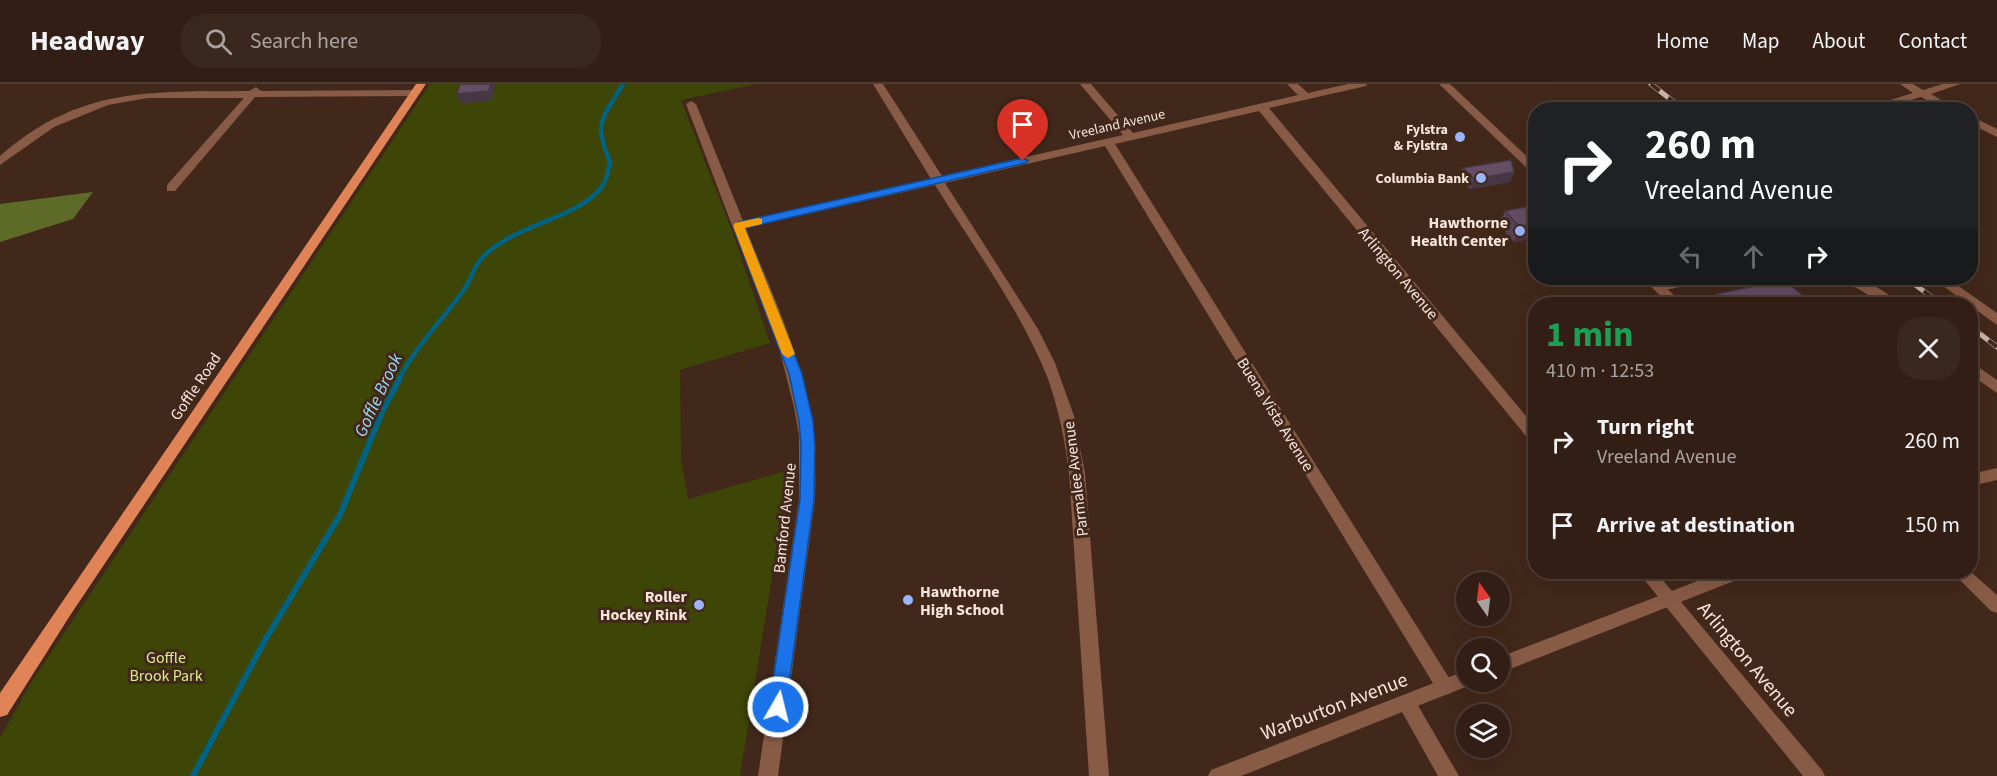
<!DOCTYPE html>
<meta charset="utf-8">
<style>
:root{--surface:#321e14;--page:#3a271d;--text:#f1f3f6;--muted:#a8a2a0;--line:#4d3c34}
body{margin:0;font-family:"Source Sans 3",sans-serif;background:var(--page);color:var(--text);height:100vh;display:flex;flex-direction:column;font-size:22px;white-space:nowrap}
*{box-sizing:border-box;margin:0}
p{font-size:20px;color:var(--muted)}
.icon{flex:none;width:33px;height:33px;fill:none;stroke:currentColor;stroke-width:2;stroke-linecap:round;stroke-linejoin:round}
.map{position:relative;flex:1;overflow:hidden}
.details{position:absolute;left:1528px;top:213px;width:450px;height:282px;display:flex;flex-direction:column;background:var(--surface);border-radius:24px;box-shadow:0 6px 24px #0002,0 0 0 2px var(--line)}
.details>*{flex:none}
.guide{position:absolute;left:1528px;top:18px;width:450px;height:183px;border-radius:24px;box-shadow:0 6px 24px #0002,0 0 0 2px var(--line);background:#202124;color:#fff;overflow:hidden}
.needle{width:39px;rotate:346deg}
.fabs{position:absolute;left:1456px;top:488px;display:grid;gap:12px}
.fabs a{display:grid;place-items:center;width:54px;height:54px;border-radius:50%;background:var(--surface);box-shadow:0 6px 24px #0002,0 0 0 2px var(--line);font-size:30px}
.pin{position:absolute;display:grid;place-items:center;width:51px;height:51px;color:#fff;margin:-62px -26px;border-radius:50% 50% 50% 0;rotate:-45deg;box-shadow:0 0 6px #0007}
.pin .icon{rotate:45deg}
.me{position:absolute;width:66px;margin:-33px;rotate:8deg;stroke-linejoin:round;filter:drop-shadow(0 0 4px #0008)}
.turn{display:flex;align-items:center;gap:21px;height:126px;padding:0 18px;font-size:27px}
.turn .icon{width:78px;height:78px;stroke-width:2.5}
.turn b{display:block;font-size:42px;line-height:51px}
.lanes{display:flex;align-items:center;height:57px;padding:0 18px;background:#0003;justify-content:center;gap:30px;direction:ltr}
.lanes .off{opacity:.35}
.round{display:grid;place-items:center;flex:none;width:63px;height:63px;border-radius:24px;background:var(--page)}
.overview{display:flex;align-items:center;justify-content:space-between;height:102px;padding:0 18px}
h1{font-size:36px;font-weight:700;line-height:45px;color:#1e9e55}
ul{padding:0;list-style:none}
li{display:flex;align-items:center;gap:18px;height:84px;padding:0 18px}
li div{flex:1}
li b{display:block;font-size:22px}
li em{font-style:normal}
header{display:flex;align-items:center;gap:36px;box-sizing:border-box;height:84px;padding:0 30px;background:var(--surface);border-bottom:2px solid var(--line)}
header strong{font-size:28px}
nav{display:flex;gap:33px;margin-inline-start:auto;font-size:21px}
.search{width:420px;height:54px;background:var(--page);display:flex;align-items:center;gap:15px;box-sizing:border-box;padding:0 21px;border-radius:24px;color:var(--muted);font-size:22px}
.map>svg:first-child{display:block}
.green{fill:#3d4606}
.forest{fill:#5e6a27}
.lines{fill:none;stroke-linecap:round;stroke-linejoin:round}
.stream-far1{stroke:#016383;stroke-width:4.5}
.stream{stroke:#016383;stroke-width:6}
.minor{fill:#885b46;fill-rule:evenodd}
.tertiary{fill:#885b46;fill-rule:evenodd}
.primary{fill:#e08357;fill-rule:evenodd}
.rail-casing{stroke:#cab6ab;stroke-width:5}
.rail{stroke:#42281a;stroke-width:4;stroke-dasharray:11;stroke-linecap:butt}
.wall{fill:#574355}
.shaded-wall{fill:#473745}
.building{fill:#654e63;stroke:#473745;stroke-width:1.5}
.route{fill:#1a73e8;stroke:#114b97;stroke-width:1.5}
.slow{fill:#f59e0b}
.poi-dot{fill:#9ab5fd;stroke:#42281a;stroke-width:2}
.labels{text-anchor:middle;stroke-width:6;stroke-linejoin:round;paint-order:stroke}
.far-street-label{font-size:14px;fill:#f7e5dc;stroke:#42281a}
.far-poi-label{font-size:14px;font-weight:bold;fill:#f7e5dc;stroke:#42281a;text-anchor:end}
.poi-label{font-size:16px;font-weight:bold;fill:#f7e5dc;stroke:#42281a;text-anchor:end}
.street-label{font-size:16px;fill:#f7e5dc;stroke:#42281a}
.park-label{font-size:16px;fill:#d9ec8d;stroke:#42281a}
.water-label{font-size:18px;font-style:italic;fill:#9dd9f6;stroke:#42281a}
.near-street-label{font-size:20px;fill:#f7e5dc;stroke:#42281a}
</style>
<header>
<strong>Headway</strong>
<div class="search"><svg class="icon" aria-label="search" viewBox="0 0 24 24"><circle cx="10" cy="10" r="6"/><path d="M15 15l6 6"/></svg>Search here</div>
<nav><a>Home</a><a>Map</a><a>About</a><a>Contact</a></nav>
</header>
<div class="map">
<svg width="1997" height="692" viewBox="0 0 1997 692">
<rect width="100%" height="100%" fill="#42281a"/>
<path class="green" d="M430,0H757L681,16L732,147L770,259L680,286L681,375L688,415L789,386L740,692H0V654L31,599Z"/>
<path class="forest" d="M93,108L73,135L0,158V120Z"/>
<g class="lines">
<path class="stream-far1" d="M399,295C416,262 442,236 464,206C471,196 473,183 482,174C512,141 577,135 601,104C607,97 608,87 610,78C593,37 602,36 623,0"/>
<path class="stream" d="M193,692L264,558L340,431L382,328L400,294"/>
<path class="minor" d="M873,0H883L942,92L1123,51L1080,0H1091L1133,49L1298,11L1287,0H1298L1308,9L1348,0H1367L1366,2L1269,24L1536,344V360L1531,358L1259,27L1115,60L1451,597L1454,603L1451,609L1445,611L1439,609L1105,62L945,99L1038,245L1055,279L1074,332L1085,389L1109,692H1089L1069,389C1065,357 1059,326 1048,295C1022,228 973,162 935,101L746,144C769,203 797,261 809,323C815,353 816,384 815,415L778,692H758L799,415V352L794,323L780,268L686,20L691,17L696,20L743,137L931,95Z
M1900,0H1913L1923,6L1943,0H1960L1931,10L1958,26H1944L1921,13L1877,26H1858L1913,9Z
M256,3L261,7L415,6L420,9L415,12L255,13L175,107H167V101L244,14H148L108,21L54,43L0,81V72C80,2 150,8 249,7Z
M1971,32L1997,45V53L1971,40Z
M1687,194H1714L1707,198L1659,207L1652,203L1654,200Z
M1833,194C1856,192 1883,202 1898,220H1882L1857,204L1835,197Z
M1932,194H1947L1997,229V241Z
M1971,278L1997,296V309L1971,291Z
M1638,488H1656L1822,686L1825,692H1803Z
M1406,611L1413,613L1459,692H1438L1397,619L1399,613Z"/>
<path class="tertiary" d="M1439,0H1450L1536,81V91L1532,89Z
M1642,194H1656L1683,220H1669Z
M1997,384V396L1971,402V390Z
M1721,488H1746L1744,493L1500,589V573Z
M1952,488H1971L1997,511V529L1991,527Z
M1467,586V597H1475L1473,600L1241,692H1208L1211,686Z"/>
<path class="primary" d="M416,0H426L71,530L7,631L0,633V609Z"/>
<g class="rail-casing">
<path id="rail" d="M1651,0L1684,26
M1906,194L1941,220
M1971,243L1997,263"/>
</g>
<use href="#rail" class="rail"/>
</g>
<path class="wall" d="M1463,84L1514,88L1510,98L1470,105L1459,94Z
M1536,121V154L1514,158L1499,141L1505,127Z
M1717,210L1813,220H1711Z"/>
<path class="shaded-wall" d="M491,0H495V2L493,16L461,20L457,10Z
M1514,88L1510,98L1470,105L1474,95Z
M1536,140V154L1514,158L1520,143Z"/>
<path class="building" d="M460,0H491L489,7L457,10Z
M1511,76L1514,88L1474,95L1463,84Z
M1536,121V140L1520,143L1505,127Z
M1784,196L1813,220H1728L1717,210Z"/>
<path class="route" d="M1023,74L1028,77L1026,79L745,144L802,290L813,337L815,362L814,415L786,623L784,628L778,630L772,628L769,623L800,415L801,362L799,337L789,290L733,142L739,138Z"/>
<path class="slow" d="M758,134L762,135V140L745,144L795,270L788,274L782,270L733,142L735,139Z"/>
<g class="poi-dot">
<circle cx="1460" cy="53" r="6"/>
<circle cx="1481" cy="94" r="6"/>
<circle cx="1520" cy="147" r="6"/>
<circle cx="908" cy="516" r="6"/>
<circle cx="699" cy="521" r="6"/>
</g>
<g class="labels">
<g class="far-street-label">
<text transform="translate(1117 40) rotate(-13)" y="5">Vreeland Avenue</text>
</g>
<g class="far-poi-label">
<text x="1448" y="50">Fylstra<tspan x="1448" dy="16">&amp; Fylstra</tspan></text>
<text x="1469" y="99">Columbia Bank</text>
</g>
<g class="poi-label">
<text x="1508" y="144">Hawthorne<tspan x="1508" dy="18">Health Center</tspan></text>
<text x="920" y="513" text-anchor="start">Hawthorne<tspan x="920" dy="18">High School</tspan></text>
<text x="687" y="518">Roller<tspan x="687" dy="18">Hockey Rink</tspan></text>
</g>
<g class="street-label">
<text transform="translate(1399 189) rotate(50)" y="6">Arlington Avenue</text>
<text transform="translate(195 302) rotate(-56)" y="6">Goffle Road</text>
<text transform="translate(1276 330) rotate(58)" y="6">Buena Vista Avenue</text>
<text transform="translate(1075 395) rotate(-97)" y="6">Parmalee Avenue</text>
<text transform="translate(784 434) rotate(-84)" y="6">Bamford Avenue</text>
</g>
<g class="park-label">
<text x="166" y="579">Goffle<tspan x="166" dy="18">Brook Park</tspan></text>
</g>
<g class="water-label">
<text transform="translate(378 311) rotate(-65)" y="6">Goffle Brook</text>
</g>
<g class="near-street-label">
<text transform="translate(1748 575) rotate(50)" y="7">Arlington Avenue</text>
<text transform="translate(1334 622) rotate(-21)" y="7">Warburton Avenue</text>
</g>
</g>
</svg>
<div class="fabs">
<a><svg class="needle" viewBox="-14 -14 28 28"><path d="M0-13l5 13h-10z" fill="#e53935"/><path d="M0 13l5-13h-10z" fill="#a8a2a0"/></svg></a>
<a><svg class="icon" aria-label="search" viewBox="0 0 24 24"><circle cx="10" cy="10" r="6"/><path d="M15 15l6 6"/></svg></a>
<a><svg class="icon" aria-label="layers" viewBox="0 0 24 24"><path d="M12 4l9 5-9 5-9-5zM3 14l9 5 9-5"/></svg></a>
</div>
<div class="pin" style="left:1023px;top:77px;background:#d93025"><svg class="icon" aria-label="arrive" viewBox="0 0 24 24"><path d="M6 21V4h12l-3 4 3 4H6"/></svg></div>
<svg class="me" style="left:778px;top:623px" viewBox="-20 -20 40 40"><circle r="17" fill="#1a73e8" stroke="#fff" stroke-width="3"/><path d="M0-11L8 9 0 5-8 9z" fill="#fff"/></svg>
<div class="guide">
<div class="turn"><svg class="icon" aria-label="right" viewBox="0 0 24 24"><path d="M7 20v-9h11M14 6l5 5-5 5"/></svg><div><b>260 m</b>Vreeland Avenue</div></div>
<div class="lanes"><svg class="icon off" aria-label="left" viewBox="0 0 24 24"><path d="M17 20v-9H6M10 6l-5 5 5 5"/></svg><svg class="icon off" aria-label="ahead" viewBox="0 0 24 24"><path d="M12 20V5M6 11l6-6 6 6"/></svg><svg class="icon" aria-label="right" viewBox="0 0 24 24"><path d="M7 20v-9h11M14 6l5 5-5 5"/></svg></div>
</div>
<section class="details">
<div class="overview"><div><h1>1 min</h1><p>410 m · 12:53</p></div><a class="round"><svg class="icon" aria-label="close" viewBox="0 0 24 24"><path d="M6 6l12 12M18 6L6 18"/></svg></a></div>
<ul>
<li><svg class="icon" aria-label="right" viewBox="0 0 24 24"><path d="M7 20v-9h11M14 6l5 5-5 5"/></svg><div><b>Turn right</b><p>Vreeland Avenue</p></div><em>260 m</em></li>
<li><svg class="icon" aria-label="arrive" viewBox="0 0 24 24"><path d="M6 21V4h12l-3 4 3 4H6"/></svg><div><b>Arrive at destination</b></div><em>150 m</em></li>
</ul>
</section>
</div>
